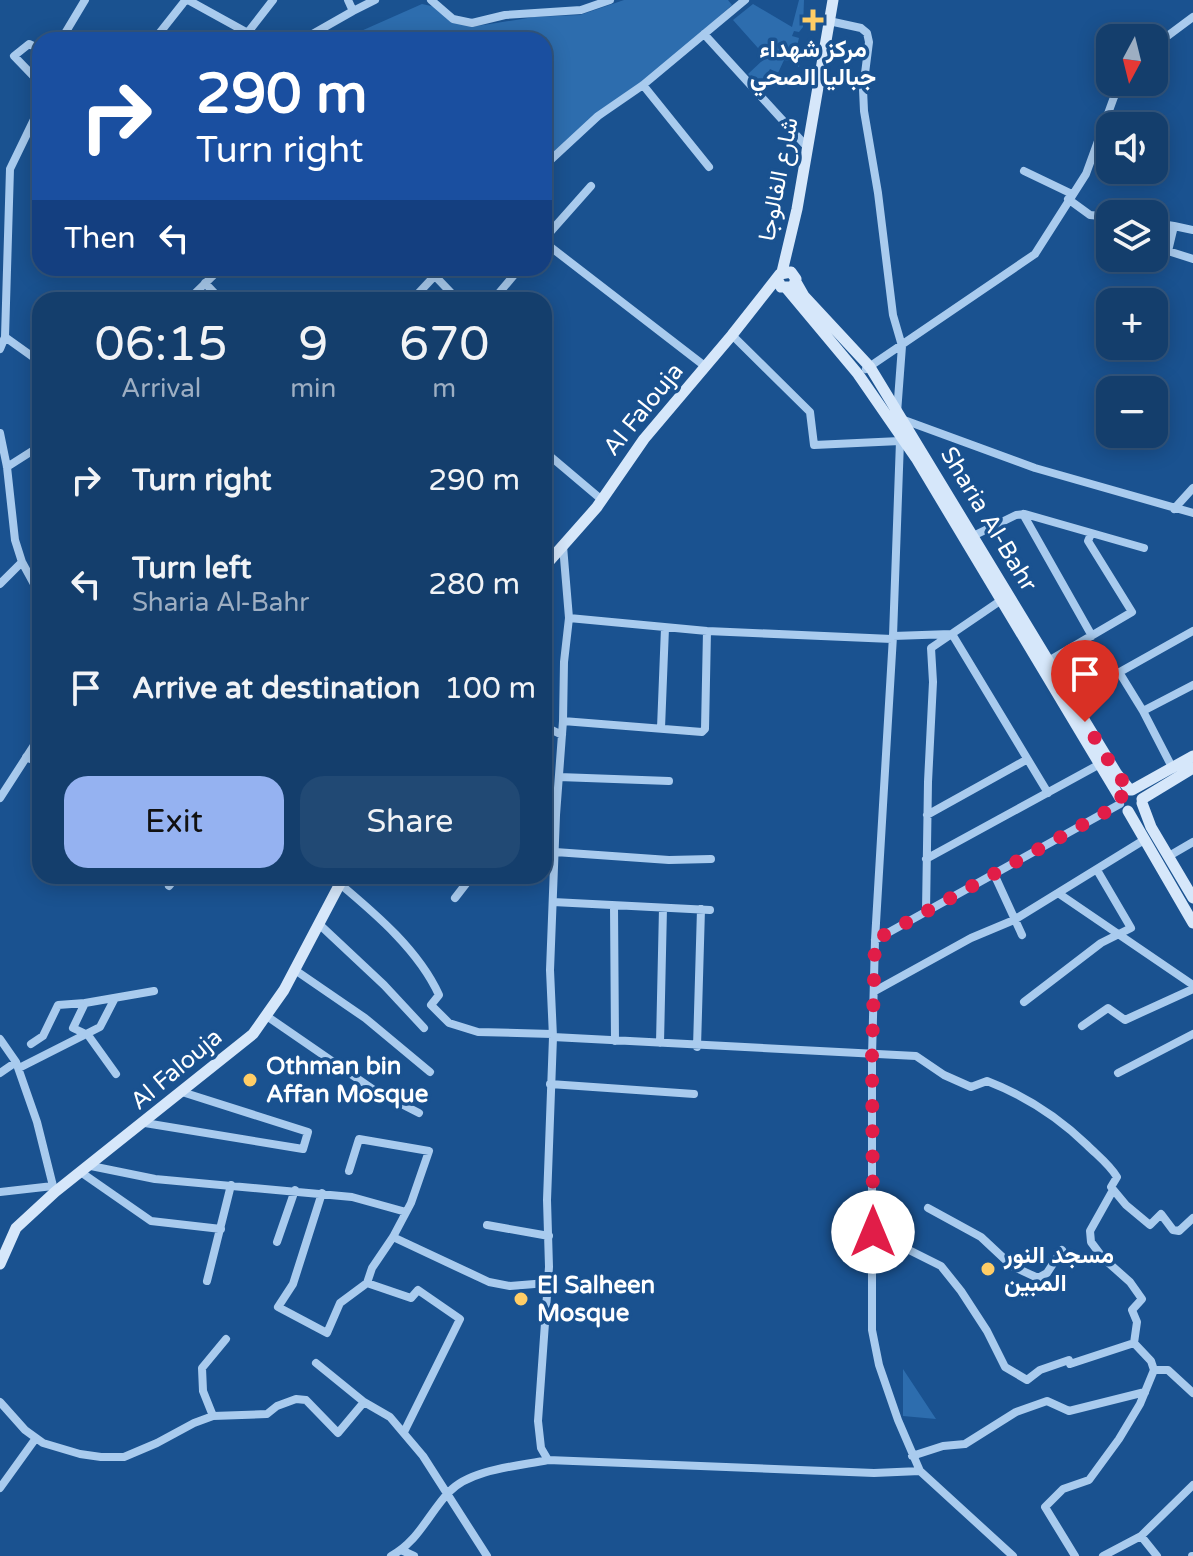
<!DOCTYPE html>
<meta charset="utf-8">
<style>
:root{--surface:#143e6c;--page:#214974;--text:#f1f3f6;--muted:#9daec2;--line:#33577f;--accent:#95b2f1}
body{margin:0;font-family:"Varela Round",Vazirmatn,sans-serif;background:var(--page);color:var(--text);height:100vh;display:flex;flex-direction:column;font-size:30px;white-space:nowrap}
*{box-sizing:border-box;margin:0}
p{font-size:26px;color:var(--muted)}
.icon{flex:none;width:44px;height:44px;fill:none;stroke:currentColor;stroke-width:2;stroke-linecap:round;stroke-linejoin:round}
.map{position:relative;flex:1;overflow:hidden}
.details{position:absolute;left:32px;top:292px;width:520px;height:592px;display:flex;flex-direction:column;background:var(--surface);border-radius:24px;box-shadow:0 4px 20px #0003,0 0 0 2px var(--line)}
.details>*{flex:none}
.banner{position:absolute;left:32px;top:32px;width:520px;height:244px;border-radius:24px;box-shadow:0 4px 20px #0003,0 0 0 2px var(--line);background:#1a4fa0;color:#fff;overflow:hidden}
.needle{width:52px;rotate:187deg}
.controls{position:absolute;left:1096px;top:24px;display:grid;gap:16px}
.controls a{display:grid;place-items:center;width:72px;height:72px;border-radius:16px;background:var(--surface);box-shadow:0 4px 20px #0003,0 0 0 2px var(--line);font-size:40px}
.pin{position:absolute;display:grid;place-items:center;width:68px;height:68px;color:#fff;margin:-82px -34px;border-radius:50% 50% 50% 0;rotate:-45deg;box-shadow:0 0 8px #0007}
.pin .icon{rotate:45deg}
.me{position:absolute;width:88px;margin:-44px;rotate:0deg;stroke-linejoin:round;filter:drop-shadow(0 0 6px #0008)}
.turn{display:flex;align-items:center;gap:28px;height:168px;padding:0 32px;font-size:36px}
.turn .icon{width:104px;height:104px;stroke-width:2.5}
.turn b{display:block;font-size:56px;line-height:68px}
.then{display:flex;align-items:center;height:76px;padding:0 32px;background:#0003;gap:16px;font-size:30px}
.eta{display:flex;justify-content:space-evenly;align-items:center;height:136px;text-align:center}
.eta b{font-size:48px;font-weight:600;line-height:56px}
.action{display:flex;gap:16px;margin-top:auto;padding:16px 32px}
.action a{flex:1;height:92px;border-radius:24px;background:var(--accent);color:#111;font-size:32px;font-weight:600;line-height:92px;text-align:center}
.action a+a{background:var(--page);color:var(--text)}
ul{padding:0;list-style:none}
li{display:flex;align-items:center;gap:24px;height:104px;padding:0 32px}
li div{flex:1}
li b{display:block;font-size:30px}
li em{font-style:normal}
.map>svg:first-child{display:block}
.green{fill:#2d6dae}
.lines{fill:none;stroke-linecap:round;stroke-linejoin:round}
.street{stroke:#a9cbee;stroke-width:8}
.secondary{stroke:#d6e7fa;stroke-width:11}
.route{stroke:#e11d48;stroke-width:14;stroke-dasharray:0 25.2}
.poi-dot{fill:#ffcd66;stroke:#1a5290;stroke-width:3}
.labels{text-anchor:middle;stroke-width:7;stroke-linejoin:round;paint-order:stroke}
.poi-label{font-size:24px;font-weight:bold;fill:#fff;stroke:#1a5290;text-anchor:start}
.street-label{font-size:24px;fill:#fff;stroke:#1a5290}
</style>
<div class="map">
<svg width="1193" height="1556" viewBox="0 0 1193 1556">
<rect width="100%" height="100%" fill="#1a5290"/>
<path class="green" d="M624,0H728L732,5L643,85L544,165V40H354L352,35L422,4L436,7L471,27L534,17L580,15Z
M799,0H804L803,27L799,32L794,31L792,36L799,38L797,46L801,51L799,67L791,61L784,60L778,73L770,69L760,86L748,74L766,57L733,20L753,4L792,27Z
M903,1369L936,1419L903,1416Z"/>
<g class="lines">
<path class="street" d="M431,0L453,19L472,23L505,15L581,10L610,0
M353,11L375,0
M829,21L861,28L867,33L869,42L863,89L864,111L878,193L893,315L902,346L897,413
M704,34L808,148
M61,40L85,0
M154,40L184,2L188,0L246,32L271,40
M242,40L273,0
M302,40L353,11L348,0
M1154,46L1193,17
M40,49L29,44L14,56L40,83
M643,85L709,167
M544,166L598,116L643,85L745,0
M1024,171L1072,194
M1068,199L1090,215L1110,217
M1154,223L1174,226L1168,251L1193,259
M1174,226L1193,230
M544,239L591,186
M544,242L706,367
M435,276L458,300
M205,283L221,300
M188,300L221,268
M412,300L442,268
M493,300L520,268
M732,335L810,412L814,445L900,441
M5,337L40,362
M0,349L5,337L10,169L40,107
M866,369L1035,254L1086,174L1114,97L1123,82
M904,420L1035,468L1193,513
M0,433L7,467L15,540L22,562L40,595
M903,440L900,441L893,636L875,940L872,1056V1330L879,1365L898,1420L920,1471L1013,1556
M544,451L602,500
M7,467L40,446
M1174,509L1193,488
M1023,514L1092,636
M971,537L1016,515L1025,514L1144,548
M563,546L569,618L564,662L563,721L556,815L550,970L553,1037L547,1200L549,1267L538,1421L541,1448L548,1460L874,1473L920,1471
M0,584L22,562
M569,618L707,631L892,639
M952,634L1048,793
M893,636L951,634
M1045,663L1132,612L1088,541L1091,534
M1119,672L1143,711L1193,685
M1068,701L1193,631
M1143,711L1173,769
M563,721L702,732L705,729L707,631
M544,726L562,735
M661,728L665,628
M26,757L40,763
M559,777L669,781
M544,796L557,801
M0,798L40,736
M927,815L1026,760
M555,852L669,860L711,859
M1169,856L1193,842
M926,859L1100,764
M994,874L1022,935
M340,884C377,915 419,951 439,995L431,1005L449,1023L478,1032L552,1034
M169,886L177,876
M1058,893L1193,985
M455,898L472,876
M553,902L710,910
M614,906L615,1041
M926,911L928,782L933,682L931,648L1000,601
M320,925L384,985L424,1028
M875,940L1120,804
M295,970L365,1018L430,1072
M875,991L971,938L1014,920L1144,840
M1024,1002L1101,943L1131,928L1097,870
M85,1003L154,991
M268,1017L374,1090L419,1113
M1082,1026L1108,1008L1125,1020L1193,989
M553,1037L916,1056L944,1075L971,1087L987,1081C1026,1096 1057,1116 1087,1145C1098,1156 1109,1164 1117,1177L1111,1187L1126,1205L1150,1225L1161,1214L1173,1230L1179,1231L1193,1218
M0,1039L16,1062
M660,1043L663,908
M31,1044L43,1036L58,1005L85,1003L73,1028L88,1035L116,1074
M697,1047L701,909
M19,1068L100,1027L115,998
M0,1073L16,1062L37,1122L53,1186
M1118,1073L1193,1034
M550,1084L694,1094
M145,1123L303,1149L308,1132L182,1092
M91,1166L155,1179L352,1197L406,1212
M82,1173L151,1221L221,1229
M1113,1190L1090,1231L1091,1242L1103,1258L1130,1282L1142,1299L1132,1310L1137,1322L1134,1343
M0,1192L53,1186L55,1191
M322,1193L293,1284L278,1307L327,1333L340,1303L367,1283L372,1268L393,1237L411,1203L429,1151L359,1139L349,1171
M928,1208L981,1237L1012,1266L1038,1278L1047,1273L1062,1250
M487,1225L549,1236
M873,1232L941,1266L961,1291L987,1331L1005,1367L1027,1380L1040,1370L1069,1360L1070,1364L1134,1343L1151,1361L1154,1370H1168L1193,1393
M393,1237L489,1282L510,1286L547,1283
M277,1242L295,1190
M207,1281L231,1185
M367,1283L411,1298L418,1290L460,1319L404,1432
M316,1363L364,1402
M0,1402L25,1430L43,1443L80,1454L101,1457H124L157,1443L194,1423L213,1416L267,1414L277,1406L296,1399L306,1400L338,1433L364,1402L390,1417L423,1456L487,1556
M213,1416L203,1391L202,1368L226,1339
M912,1456L943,1446L965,1444L1016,1412L1047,1401L1069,1411L1145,1392
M0,1488L36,1438
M1141,1536L1193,1485
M401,1550L414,1556
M391,1556C418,1542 429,1513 449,1492C470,1469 519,1466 548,1460
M1075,1556L1045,1507L1063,1489L1089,1480L1119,1439L1140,1404L1154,1370
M1103,1556L1141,1536L1157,1556
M1192,1556H1193"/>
<path class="secondary" d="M782,272L797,209L833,0
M796,282L804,296L870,367L1117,774L1130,790
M787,289L858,374L916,458L1120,798
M544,567L597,507L644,439L732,335L780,274L791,272L796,279L793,287H781L778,280
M1132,790L1193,756
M1142,799L1193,768
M1142,803L1151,827L1193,898
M1128,811L1193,923
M0,1264L16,1228L55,1192L253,1034L284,990L344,876"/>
</g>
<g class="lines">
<path class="route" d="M873,1232L872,1056L875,940L1120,804L1122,793L1130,790L1117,774L1085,722"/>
</g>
<g class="poi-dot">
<path d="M809 8h8v8h8v8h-8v8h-8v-8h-8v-8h8z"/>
<circle cx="250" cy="1080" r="8"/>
<circle cx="988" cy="1269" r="8"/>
<circle cx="521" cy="1299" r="8"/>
</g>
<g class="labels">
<g class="poi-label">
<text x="813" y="57" text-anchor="middle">مركز شهداء<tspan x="813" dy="28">جباليا الصحي</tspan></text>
<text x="266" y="1074">Othman bin<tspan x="266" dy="28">Affan Mosque</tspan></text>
<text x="1004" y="1263">مسجد النور<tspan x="1004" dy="28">المبين</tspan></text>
<text x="537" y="1293">El Salheen<tspan x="537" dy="28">Mosque</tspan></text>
</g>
<g class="street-label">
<text transform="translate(778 179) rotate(-79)" y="8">شارع الفالوجا</text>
<text transform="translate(643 409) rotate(-51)" y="8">Al Falouja</text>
<text transform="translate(989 519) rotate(59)" y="8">Sharia Al-Bahr</text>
<text transform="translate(176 1069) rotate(-40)" y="8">Al Falouja</text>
</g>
</g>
</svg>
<div class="controls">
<a><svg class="needle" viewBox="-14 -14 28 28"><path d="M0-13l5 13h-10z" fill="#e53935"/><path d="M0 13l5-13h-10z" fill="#9daec2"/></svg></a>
<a><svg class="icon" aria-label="sound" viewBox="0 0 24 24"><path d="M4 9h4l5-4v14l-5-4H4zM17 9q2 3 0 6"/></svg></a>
<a><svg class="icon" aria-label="layers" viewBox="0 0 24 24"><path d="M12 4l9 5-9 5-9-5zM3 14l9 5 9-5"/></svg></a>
<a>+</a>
<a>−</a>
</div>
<div class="pin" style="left:1085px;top:722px;background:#d93025"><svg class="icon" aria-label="arrive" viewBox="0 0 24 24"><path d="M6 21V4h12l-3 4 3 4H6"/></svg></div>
<svg class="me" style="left:873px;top:1232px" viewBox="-20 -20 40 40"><circle r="19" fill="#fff"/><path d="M0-13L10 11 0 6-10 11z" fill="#e11d48"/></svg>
<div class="banner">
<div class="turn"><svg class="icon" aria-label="right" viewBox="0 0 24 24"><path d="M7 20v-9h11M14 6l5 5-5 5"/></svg><div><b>290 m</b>Turn right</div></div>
<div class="then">Then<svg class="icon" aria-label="left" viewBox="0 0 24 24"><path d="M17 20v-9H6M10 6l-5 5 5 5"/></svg></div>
</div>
<section class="details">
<div class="eta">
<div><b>06:15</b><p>Arrival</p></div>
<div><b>9</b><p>min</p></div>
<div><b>670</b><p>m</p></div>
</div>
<ul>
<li><svg class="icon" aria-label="right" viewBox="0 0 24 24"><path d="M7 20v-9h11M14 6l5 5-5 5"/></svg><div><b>Turn right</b></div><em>290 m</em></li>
<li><svg class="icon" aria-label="left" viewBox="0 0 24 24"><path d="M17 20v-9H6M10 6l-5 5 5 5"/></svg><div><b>Turn left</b><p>Sharia Al-Bahr</p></div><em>280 m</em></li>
<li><svg class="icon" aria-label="arrive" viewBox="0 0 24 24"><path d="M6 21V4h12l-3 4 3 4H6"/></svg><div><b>Arrive at destination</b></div><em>100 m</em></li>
</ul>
<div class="action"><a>Exit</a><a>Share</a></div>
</section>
</div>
